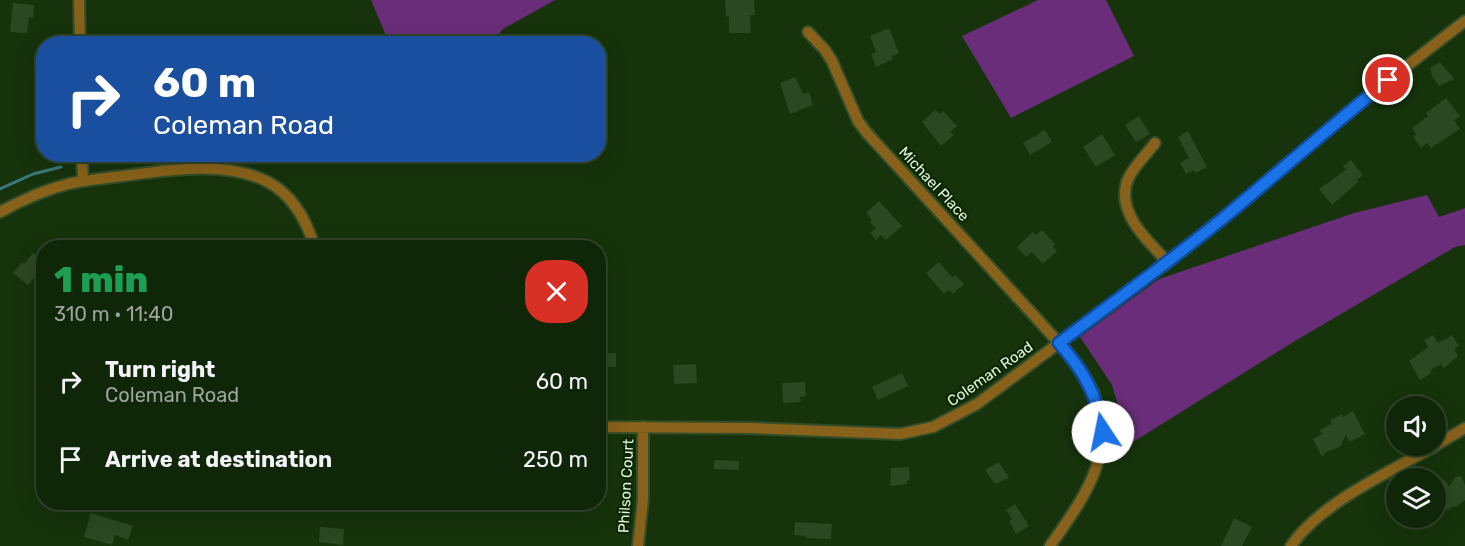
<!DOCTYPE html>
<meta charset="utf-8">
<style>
:root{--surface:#102609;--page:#1e3217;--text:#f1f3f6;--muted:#9ca59c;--line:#30432a}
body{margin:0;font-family:Rubik,sans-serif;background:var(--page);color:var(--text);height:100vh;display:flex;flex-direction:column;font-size:22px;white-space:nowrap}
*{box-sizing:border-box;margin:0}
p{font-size:20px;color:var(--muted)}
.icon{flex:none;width:33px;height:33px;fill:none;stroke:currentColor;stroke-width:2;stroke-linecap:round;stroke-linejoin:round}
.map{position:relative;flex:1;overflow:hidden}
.panel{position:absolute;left:36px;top:240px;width:570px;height:270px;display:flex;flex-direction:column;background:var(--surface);border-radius:24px;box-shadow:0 6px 24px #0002,0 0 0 2px var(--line)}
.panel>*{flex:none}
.hud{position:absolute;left:36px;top:36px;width:570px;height:126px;border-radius:24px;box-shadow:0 6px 24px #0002,0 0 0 2px var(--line);background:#1a4fa0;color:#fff;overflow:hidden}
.tools{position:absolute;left:1386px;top:396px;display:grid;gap:12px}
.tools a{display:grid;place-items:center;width:60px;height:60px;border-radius:50%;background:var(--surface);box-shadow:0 6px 24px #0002,0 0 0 2px var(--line);font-size:30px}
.pin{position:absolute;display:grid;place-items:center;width:51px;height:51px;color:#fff;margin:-26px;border:3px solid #fff;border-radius:50%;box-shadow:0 2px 6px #0007}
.me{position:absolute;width:66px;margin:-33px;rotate:349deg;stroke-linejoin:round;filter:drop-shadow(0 0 4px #0008)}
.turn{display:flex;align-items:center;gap:21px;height:126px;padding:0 18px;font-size:27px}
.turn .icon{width:78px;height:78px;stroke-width:2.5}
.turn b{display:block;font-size:42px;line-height:51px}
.round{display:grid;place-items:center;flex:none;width:63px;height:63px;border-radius:24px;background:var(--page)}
.head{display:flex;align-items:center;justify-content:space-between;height:102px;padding:0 18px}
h1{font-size:36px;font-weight:800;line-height:45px;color:#1e9e55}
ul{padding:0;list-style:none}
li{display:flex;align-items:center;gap:18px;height:78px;padding:0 18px}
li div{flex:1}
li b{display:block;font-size:22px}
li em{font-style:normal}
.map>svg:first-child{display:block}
.green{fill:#692d79}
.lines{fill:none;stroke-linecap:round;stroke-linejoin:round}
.stream{stroke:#3b787b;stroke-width:3}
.building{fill:#2a4821}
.minor-casing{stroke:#334e29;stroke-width:14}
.minor{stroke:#88621a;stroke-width:10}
.route-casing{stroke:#114b97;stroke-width:15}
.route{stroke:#1a73e8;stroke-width:10}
.labels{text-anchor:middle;stroke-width:4.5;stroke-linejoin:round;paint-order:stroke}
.street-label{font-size:15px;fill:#e2f5dd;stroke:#0c2803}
</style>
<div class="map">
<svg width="1465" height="546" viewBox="0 0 1465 546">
<rect width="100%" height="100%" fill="#16330c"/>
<path class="green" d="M371,0H555L503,29L491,44L389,43Z
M1038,0H1106L1134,56L1011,118L962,36Z
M1427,195L1439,217L1465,208V245L1455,247L1295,341L1125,447L1122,419L1112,385L1080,337L1159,279L1354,213Z"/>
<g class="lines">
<path class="stream" d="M0,189L33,174L61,167"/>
</g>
<path class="building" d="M725,0H754L755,15H750L751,33H729V16L726,17Z
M13,3L34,5L33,18L29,17L27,33L10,32Z
M889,28L899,53L892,56L893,59L876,67L871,54L876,52L870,36Z
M1440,62L1454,79L1439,86L1432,76L1430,68Z
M795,77L803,94L809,92L813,105L790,114L780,83Z
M1446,98L1460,116L1454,120L1460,129L1431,148L1427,143L1421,148L1413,137L1416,134L1412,128L1428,116L1426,113Z
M935,110L940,114L943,111L957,126L950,132L954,135L941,146L922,122Z
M1139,116L1150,134L1136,142L1125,125Z
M1045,130L1052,142L1030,155L1023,143Z
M1188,131L1207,167L1195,173L1194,170L1186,174L1180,163L1189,158L1178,137Z
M1102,134L1115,155L1096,167L1083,147Z
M1351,160L1363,175L1357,180L1358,182L1332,205L1319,189L1346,170L1343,166Z
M879,201L902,226L886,240L881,235L876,240L870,233L876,228L870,222L872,220L866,213Z
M1042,230L1055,244L1053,246L1057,251L1043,264L1032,252L1026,257L1017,247L1033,232L1036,235Z
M33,253L44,262V265L28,285L13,273L22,262L24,264Z
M939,262L952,277L955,275L964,284L953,294L949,290L944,294L926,273Z
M1433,335L1438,343L1452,335L1459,346L1454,349L1458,356L1444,368L1441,364L1431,370L1430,374L1420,380L1409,361L1428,347L1424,340Z
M598,353H616V367H598Z
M696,364L697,383L674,384L673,365Z
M902,373L908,386L878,400L872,387Z
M805,382L806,396L800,397L801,402L783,403L782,383Z
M1353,411L1365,434L1350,442L1346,435L1340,447L1326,452L1322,457L1313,439L1322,434L1320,430L1332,424L1330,420L1342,414L1343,417Z
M714,460L739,461V470L714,469Z
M999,462L1009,478L995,484L985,470Z
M909,467L910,480L907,481V484L890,486L891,468Z
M1461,476L1465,485V500L1456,507L1454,506L1445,511L1442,505H1438L1436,498V484L1445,480L1449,487L1455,477Z
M1015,504L1029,526L1016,534L1009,521L1012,519L1006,510Z
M91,513L133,526L128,540L115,535L112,545L84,537Z
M1234,518L1252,527L1242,546H1221Z
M795,522L832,524L831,539L806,538V536L794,535Z
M320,527L344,529L343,545L319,542Z"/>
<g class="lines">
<g class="minor-casing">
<path id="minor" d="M79,0L80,44
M808,32L825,50L832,61L858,121L867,133L1070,355C1076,364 1083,373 1088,382C1123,446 1086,495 1050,546
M1155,143C1147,154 1135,165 1129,177C1113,210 1148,242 1168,262
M82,154L83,181
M0,212C22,200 44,190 68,184C86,180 105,178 123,176C167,170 227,160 268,182C293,195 307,222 315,248
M598,427L749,428L900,434L933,427L977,404L1168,262L1228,214L1368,96L1465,21
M1436,445L1465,428
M638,546L643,499V427
M1291,546C1320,503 1390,472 1435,446"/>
</g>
<use href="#minor" class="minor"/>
</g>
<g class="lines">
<g class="route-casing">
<path id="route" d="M1103,432C1097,395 1084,371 1059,343C1115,301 1172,260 1227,215C1281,170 1334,124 1388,80"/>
</g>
<use href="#route" class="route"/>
</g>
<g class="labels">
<g class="street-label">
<text transform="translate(934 184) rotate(47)" y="5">Michael Place</text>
<text transform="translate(990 374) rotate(-35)" y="5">Coleman Road</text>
<text transform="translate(626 486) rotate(-87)" y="5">Philson Court</text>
</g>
</g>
</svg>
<div class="tools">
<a><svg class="icon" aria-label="sound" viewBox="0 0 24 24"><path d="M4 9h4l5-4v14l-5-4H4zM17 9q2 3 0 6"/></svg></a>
<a><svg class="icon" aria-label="layers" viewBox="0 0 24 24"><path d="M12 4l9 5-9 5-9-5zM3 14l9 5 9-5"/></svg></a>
</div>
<div class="pin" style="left:1388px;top:80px;background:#d93025"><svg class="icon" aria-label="arrive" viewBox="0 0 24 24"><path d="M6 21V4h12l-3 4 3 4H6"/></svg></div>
<svg class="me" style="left:1103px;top:432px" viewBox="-20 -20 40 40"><circle r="19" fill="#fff"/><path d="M0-13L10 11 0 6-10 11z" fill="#1a73e8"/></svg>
<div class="hud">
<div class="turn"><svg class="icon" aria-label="right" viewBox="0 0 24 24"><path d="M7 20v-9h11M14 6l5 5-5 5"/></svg><div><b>60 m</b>Coleman Road</div></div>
</div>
<section class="panel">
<div class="head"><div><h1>1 min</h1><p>310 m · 11:40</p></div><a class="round" style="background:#d93025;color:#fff"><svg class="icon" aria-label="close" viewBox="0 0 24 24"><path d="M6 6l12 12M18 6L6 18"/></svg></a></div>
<ul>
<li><svg class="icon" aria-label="right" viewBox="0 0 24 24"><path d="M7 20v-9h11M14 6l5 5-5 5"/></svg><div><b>Turn right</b><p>Coleman Road</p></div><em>60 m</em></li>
<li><svg class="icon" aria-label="arrive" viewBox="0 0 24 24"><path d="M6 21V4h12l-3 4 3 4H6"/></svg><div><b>Arrive at destination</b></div><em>250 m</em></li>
</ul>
</section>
</div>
